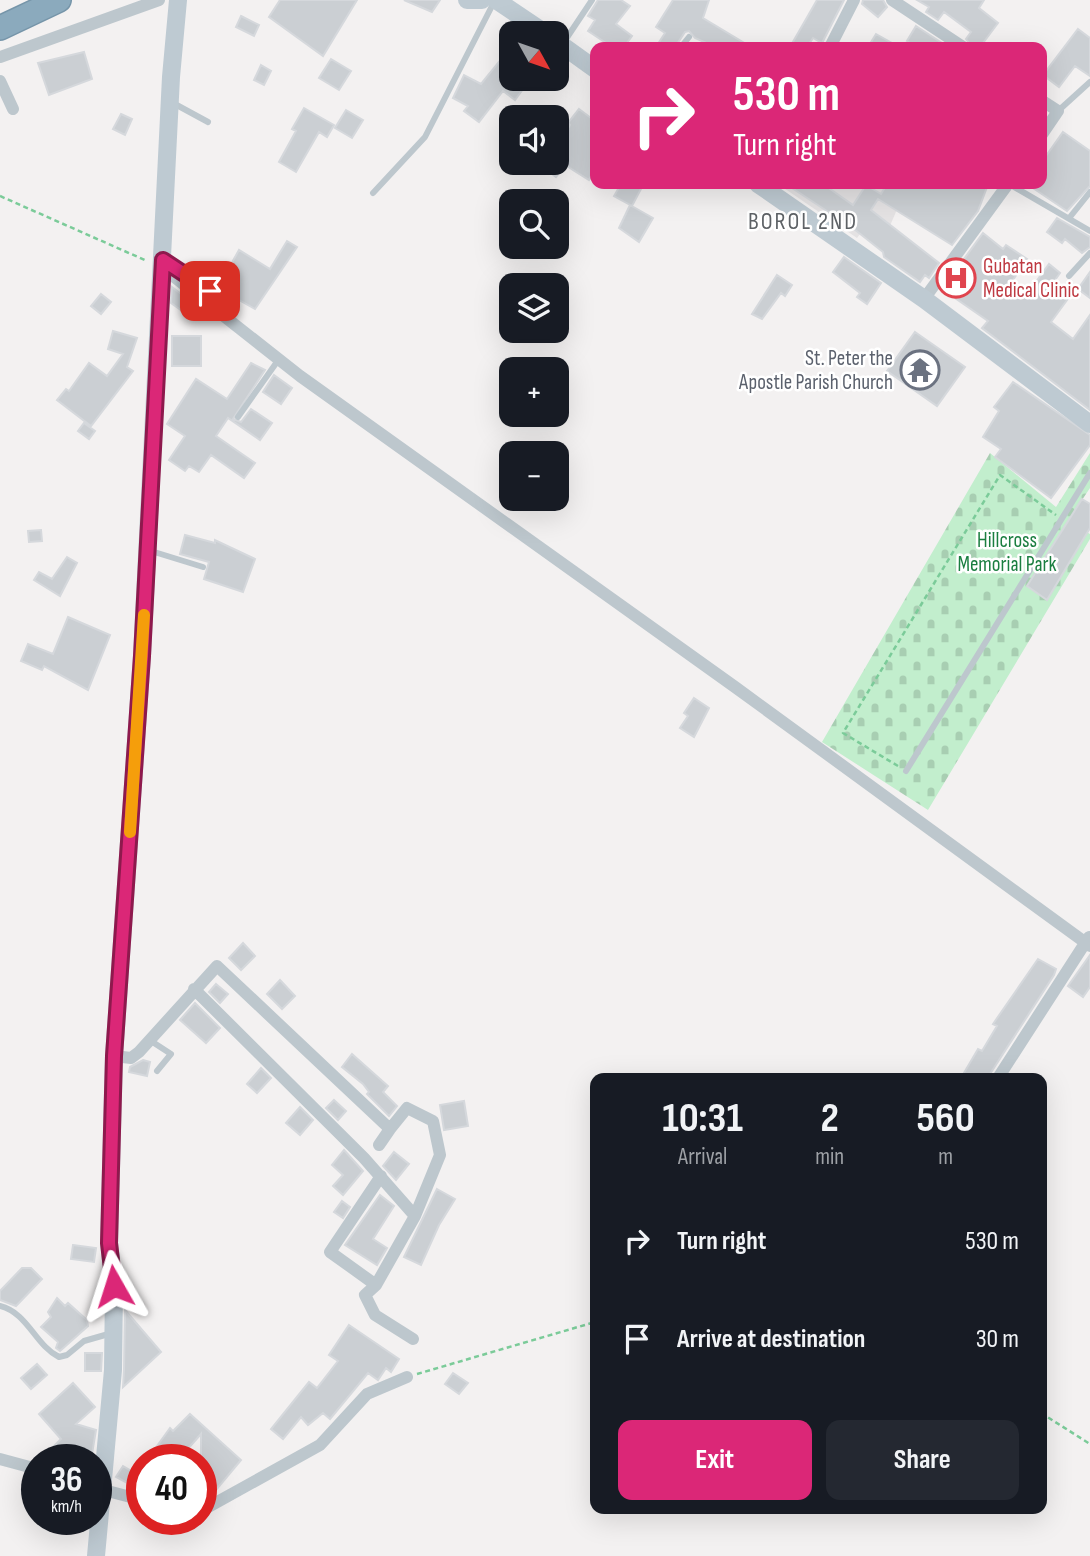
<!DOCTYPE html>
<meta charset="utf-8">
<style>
:root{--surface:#171b24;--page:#242831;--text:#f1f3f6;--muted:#9ea1a6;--accent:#db2777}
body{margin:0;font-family:"Sofia Sans Condensed",sans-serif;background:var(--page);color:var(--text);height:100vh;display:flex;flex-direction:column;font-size:26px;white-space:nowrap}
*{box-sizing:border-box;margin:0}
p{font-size:23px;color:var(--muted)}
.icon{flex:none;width:38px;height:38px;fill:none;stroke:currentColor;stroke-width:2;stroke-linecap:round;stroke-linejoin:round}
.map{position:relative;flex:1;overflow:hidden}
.panel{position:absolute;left:590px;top:1073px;width:457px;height:441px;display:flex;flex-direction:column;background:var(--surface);border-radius:14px;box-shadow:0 7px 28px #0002}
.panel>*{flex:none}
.top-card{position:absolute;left:590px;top:42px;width:457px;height:147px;border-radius:14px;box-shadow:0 7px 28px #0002;background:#db2777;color:#fff;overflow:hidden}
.needle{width:46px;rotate:130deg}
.buttons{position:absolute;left:499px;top:21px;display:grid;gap:14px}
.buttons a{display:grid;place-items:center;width:70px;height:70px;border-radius:14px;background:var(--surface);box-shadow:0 7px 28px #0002;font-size:35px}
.speed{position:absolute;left:21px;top:1444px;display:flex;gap:14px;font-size:35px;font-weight:700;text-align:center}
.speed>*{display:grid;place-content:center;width:91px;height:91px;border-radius:50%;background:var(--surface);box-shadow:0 7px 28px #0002;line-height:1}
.speed small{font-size:18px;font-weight:400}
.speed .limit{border:10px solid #d22;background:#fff;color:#111}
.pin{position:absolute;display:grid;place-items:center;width:60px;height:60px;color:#fff;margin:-30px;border-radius:14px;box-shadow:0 4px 10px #0006}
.me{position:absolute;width:77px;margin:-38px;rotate:354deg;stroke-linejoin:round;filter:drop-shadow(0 0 5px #0008)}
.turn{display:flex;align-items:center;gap:24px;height:147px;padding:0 28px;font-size:32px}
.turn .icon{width:91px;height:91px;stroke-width:2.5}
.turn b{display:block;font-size:49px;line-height:60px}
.eta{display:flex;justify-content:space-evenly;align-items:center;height:119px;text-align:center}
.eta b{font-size:42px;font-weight:700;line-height:49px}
.action{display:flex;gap:14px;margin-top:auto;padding:14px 28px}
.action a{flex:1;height:80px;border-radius:14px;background:var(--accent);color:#fff;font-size:28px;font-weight:700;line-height:80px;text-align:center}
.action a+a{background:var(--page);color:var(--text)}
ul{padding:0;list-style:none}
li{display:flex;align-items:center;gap:21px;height:98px;padding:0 28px}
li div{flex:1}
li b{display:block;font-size:26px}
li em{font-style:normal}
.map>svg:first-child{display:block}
.education{fill:#e4e2e3}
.cemetery{fill:url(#cemetery-stones)}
.building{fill:#cbcfd3;stroke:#d5d8dc;stroke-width:2}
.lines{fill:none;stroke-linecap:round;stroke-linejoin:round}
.highway-casing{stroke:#7695a9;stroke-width:26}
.path{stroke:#7bcb99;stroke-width:2.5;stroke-dasharray:5 3.5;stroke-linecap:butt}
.lane{stroke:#bdc7cd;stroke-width:6}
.street{stroke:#bdc7cd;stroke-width:12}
.secondary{stroke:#becad2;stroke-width:18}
.highway{stroke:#8baabd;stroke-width:23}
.route-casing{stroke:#8e194d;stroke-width:18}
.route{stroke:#db2777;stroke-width:12}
.slow{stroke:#f59e0b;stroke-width:12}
.labels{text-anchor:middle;stroke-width:5;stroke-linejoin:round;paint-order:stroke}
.health-label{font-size:21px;fill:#be3a42;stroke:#fff;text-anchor:start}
.worship-label{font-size:21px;fill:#5b616d;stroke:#fff;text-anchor:end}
.park-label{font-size:21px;fill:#1b7e40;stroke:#fff}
.quarter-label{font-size:24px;letter-spacing:2px;fill:#5e6266;stroke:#fff}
</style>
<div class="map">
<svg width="1090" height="1556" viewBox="0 0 1090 1556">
<defs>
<pattern id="cemetery-stones" width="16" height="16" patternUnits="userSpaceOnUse" patternTransform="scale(1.75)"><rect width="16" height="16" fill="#c2eecd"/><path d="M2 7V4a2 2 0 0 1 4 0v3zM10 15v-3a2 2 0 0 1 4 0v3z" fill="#a8ceb2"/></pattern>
</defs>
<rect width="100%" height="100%" fill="#f3f1f1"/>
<path class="education" d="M778,184H908L889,228L873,216L857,238Z"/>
<path class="cemetery" d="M990,453L1056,507L1090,453V488L1068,521L1090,534V539L928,810L822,742Z"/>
<path class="building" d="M280,0H357L323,56L269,17Z
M404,0H440L432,12Z
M598,0H621L630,6L616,24L632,36L624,47H603L606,43L588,31L595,20L588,16Z
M673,0H709L703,18L751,47H715L695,38L689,31L685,32L675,47H656L665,33L656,27Z
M817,0H844L822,43L813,38L807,47H790Z
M863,0H883L887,7L878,17L862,4Z
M917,0H984L979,8L998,23L980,47H972L966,39L971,32L944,12L938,20L926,12L929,7Z
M241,16L259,25L254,36L236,27Z
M916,26L948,47H917L907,41Z
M1078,29L1090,38V76L1075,66L1059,87L1043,75Z
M876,34L899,47H868Z
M511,47V79H519L526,85L515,100L503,91L479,122L464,111L468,106L453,98L464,75L481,84Z
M84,52L92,79L49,95L38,63Z
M331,59L351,71L339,90L319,78Z
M261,65L271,71L264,85L254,80Z
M304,108L334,125L327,137L319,132L296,172L279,162L296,131L292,129Z
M579,109L595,121V169L589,180L565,165L556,177L538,163H556V149L570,125L568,123Z
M346,110L363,120L352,138L335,128Z
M121,114L132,119L125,135L113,129Z
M1063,132L1090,151V186L1067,211L1027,184H1041V163Z
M621,184L642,187L632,206L614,196Z
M786,184H823L853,205L866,185L881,194L887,184H979L987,187L978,211L952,245L878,199L871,210L939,263L929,278L925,275L920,282L884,257L883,252L854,229Z
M630,205L653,218L639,242L619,228Z
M1057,218L1090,237V247L1082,253L1065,239L1062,243L1047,232Z
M983,233L1003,249L1006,245L1027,259L1011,283L1027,294L1049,264L1060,273L1053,283L1070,296L1051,322L1073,339L1090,315V410L982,328L988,321L942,289Z
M287,241L297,247L255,309L225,292L235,269L230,266L239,250L270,269Z
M844,257L881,283L867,304L857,297L860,293L833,272Z
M1090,272V298L1078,289Z
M777,275L792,285L785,296L781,293L762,319L752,314Z
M172,287L197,306L189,316L171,303Z
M101,294L111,302L101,314L91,306Z
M113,331L137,338L127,367L133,371L91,426L57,400L66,389L69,391L89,363L107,376L123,354L108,349Z
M915,332L965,367L937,406L887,371Z
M172,336H201V366H172Z
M251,363L265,370L233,419L241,422L251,409L272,423L260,440L228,418L216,436L255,463L244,478L211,455L199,472L189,466L185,471L169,460L185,436L167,424L196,379L227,399Z
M274,375L292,388L281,404L263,392Z
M1013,382L1090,435V445L1051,498L995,457L1001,449L983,437L999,411L994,407Z
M84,423L95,431L89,439L78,431Z
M1082,499L1090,504V528L1047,600L1027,586Z
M41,530L42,541L29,542L28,531Z
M185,535L215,543V540L255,559L243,592L204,579L209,562L180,554Z
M67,557L77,563L60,596L34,580L39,572L52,579Z
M68,617L110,635L88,690L44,666L42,670L21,661L28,644L53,654Z
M694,698L709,708L694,737L680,728L688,716L684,713Z
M243,943L255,956L241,970L229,958Z
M1090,955V987L1083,997L1068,986Z
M1038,959L1056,969L1054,975L990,1074L988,1078H961L978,1049L982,1051L997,1026L993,1024Z
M280,980L295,996L282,1009L267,994Z
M216,984L228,994L220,1003L209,992Z
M195,1003L220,1028L206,1043L180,1020Z
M352,1054L388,1086L383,1092L397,1106L389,1116L367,1094L369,1092L363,1084L342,1067Z
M143,1060L150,1062L147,1076L129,1072L130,1067Z
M261,1068L271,1078L257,1093L247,1084Z
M334,1100L346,1111L338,1120L326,1108Z
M464,1101L468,1126L444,1130L440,1105Z
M300,1107L313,1120L300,1135L286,1123Z
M344,1150L363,1171L343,1195L333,1186L343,1175L332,1165Z
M394,1152L409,1164L396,1180L383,1166Z
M437,1189L455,1199L439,1225L421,1265L404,1257Z
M380,1195L394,1206L373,1239L387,1248L377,1265L345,1245Z
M342,1201L350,1207L343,1218L334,1212Z
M73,1245L96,1248L94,1262L71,1259Z
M22,1268H31L42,1279L16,1306L0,1300V1291Z
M57,1298L65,1306L68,1303L87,1320L88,1326L60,1351L56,1348L58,1342L41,1327L51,1317L48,1312Z
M125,1310L161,1352L123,1387L124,1370Z
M349,1325L399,1359L391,1372L386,1368L378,1380L368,1373L330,1419L323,1413L308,1425L301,1417L283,1439L271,1429L309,1382L317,1388L338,1361L329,1355Z
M85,1353H102L101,1371H85Z
M37,1364L47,1375L31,1389L21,1378Z
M453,1373L468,1383L459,1394L445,1384Z
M73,1383L95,1407L76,1424L96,1430L91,1460H55L45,1455L61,1439L39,1414Z
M190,1414L241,1460L211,1496L201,1501V1434L178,1460H147L170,1428L173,1431Z
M142,1465V1491L116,1477L123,1466L135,1473Z"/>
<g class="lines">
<g class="highway-casing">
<path id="highway" d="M0,28L59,0"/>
</g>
<path class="path" d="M0,196L147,261
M898,766L843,733L1000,475L1056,515
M417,1374L595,1322
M1041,1413L1090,1444"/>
<path class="lane" d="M562,45L592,0
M681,47L689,37
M173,103L208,122
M1058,111L1090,82
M1009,184L1090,231
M373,193L425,137L494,2
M1070,217L1090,192
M164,261L210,291L224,272
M1069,276L1090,253
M238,417L279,359
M151,551L203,567
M906,771L1090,473
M151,1041L171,1054L157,1071
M0,1306C28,1313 35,1345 59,1357L67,1355L84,1341L112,1333"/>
<path class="street" d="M892,0L963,47
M830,47L854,0
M0,57L159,0
M0,81L13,109
M1041,100L1058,111L1041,136
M163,268L300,376L735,687L1090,946
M924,299L1008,184
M194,989L364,1158L415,1216L376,1285L365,1295L375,1315L413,1339
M114,1056L131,1058L139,1052L217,966L390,1129L379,1145
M998,1078L1089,937
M390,1129L407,1108L433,1121L440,1155L415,1216
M376,1285L330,1252L381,1176
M0,1459L37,1469
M96,1488L142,1500
M201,1511L320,1445L367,1394L407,1377"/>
<path class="secondary" d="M467,0H482
M496,0L545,33
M556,41L595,69
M758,184L924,299L1090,424
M96,1556L113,1370L114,1286L109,1243L114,1056L142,656L171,77L178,0"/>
<use href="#highway" class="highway"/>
</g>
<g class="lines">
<g class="route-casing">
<path id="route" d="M114,1286L109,1243L114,1056L142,656L163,260L210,291"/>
</g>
<use href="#route" class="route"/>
<path class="slow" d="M130,832L144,615"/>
</g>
<defs>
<g id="hospital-ring" transform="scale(2.0125)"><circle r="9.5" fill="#fff" stroke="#e0444e" stroke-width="1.5"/><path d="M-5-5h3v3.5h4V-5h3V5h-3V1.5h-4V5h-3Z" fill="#e0444e"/></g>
<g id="temple-ring" transform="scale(2.0125)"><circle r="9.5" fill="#fff" stroke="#6b7280" stroke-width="1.5"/><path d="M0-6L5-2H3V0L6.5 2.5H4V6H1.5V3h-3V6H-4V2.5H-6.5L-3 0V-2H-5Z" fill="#6b7280"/></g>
</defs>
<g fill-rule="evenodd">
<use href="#hospital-ring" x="956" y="278"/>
<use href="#temple-ring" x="920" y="370"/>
</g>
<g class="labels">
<g class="health-label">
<text x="983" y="273">Gubatan<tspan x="983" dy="24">Medical Clinic</tspan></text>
</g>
<g class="worship-label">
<text x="893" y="365">St. Peter the<tspan x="893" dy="24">Apostle Parish Church</tspan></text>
</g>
<g class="park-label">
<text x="1007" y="547">Hillcross<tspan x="1007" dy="24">Memorial Park</tspan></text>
</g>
<g class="quarter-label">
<text x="803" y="229">BOROL 2ND</text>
</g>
</g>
</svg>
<div class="buttons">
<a><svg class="needle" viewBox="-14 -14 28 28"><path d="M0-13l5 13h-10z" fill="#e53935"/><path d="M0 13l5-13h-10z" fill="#9ea1a6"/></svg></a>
<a><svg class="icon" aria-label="sound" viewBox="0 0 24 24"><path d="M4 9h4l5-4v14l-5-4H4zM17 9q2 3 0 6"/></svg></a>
<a><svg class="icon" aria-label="search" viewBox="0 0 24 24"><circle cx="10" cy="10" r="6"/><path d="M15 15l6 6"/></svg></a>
<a><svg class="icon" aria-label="layers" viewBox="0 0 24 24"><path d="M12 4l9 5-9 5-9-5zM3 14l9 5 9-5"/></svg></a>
<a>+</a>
<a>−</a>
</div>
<div class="speed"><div>36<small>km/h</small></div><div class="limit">40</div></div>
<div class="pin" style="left:210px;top:291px;background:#d93025"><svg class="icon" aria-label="arrive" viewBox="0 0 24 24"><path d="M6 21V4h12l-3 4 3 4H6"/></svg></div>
<svg class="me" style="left:114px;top:1286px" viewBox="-20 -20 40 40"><path d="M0-17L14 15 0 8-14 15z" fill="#db2777" stroke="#fff" stroke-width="4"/></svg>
<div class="top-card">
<div class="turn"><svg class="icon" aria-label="right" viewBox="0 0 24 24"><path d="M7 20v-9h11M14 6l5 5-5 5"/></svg><div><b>530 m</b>Turn right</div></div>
</div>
<section class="panel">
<div class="eta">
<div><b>10:31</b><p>Arrival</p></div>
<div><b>2</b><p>min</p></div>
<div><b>560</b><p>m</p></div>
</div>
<ul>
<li><svg class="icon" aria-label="right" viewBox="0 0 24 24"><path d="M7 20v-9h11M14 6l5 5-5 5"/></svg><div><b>Turn right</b></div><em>530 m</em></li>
<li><svg class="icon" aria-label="arrive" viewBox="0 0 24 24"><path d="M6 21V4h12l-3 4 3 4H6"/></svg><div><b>Arrive at destination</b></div><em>30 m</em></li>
</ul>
<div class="action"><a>Exit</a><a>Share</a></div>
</section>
</div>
